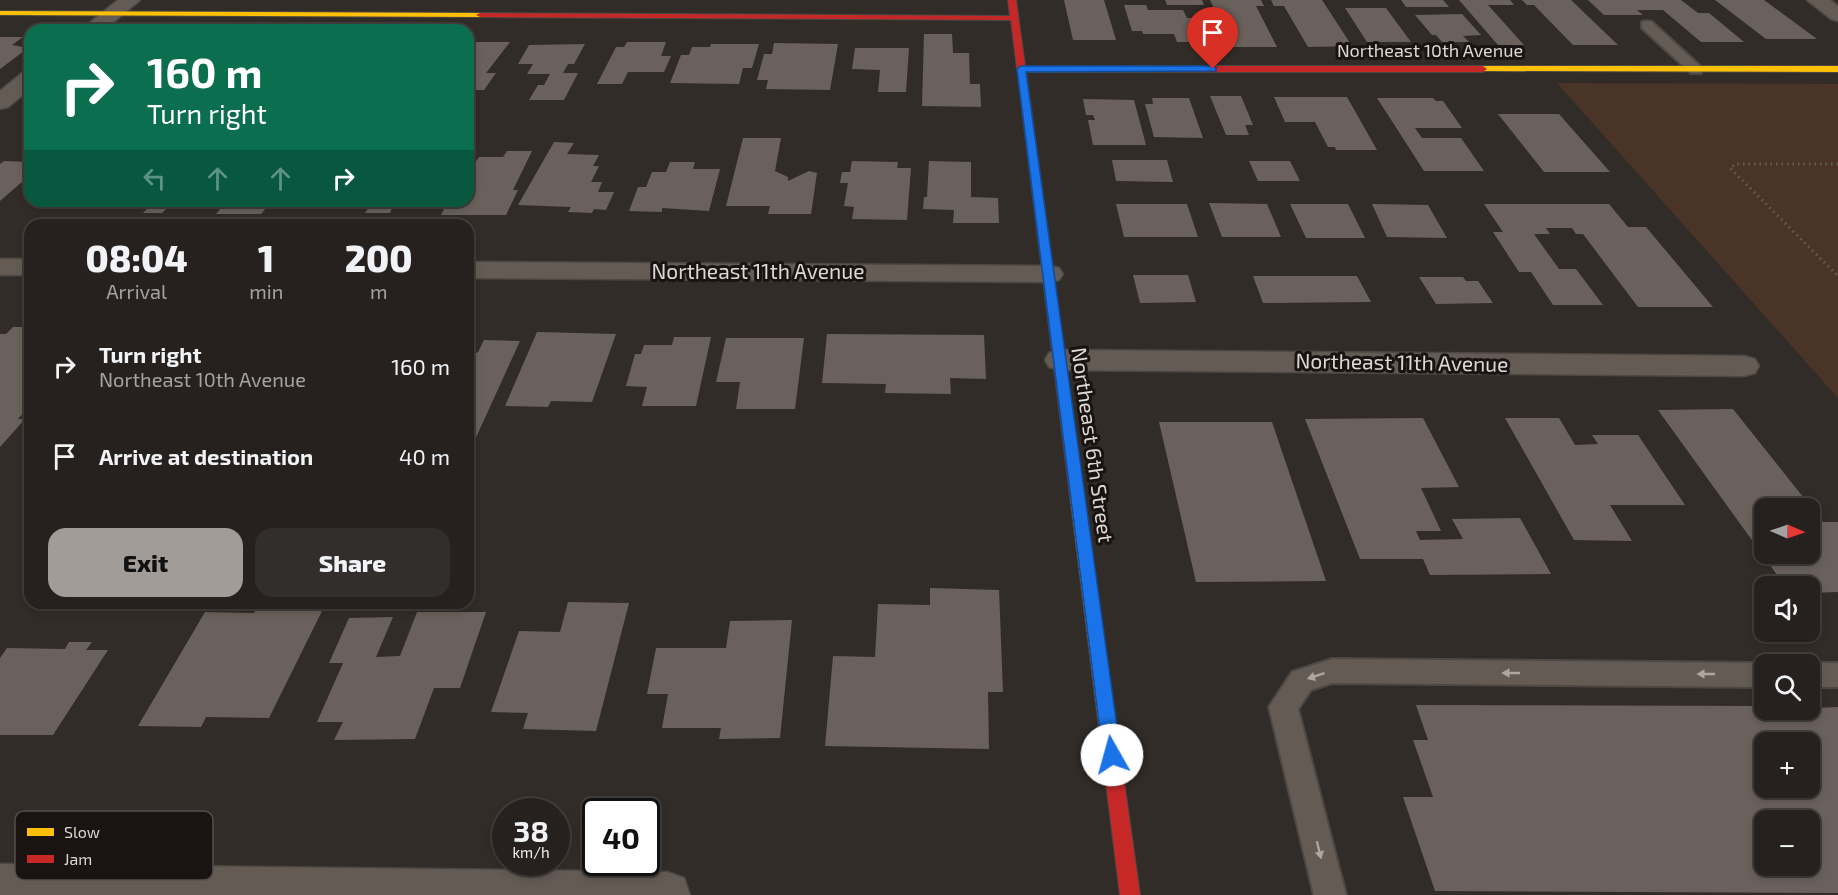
<!DOCTYPE html>
<meta charset="utf-8">
<style>
:root{--surface:#26211e;--page:#322e2b;--text:#f1f3f6;--muted:#a4a3a4;--line:#423e3c;--accent:#a29c98}
body{margin:0;font-family:"Exo 2",sans-serif;background:var(--page);color:var(--text);height:100vh;display:flex;flex-direction:column;font-size:22px;white-space:nowrap}
*{box-sizing:border-box;margin:0}
p{font-size:20px;color:var(--muted)}
.icon{flex:none;width:33px;height:33px;fill:none;stroke:currentColor;stroke-width:2;stroke-linecap:round;stroke-linejoin:round}
.map{position:relative;flex:1;overflow:hidden}
.panel{position:absolute;left:24px;top:219px;width:450px;height:390px;display:flex;flex-direction:column;background:var(--surface);border-radius:18px;box-shadow:0 3px 9px #0003,0 0 0 2px var(--line)}
.panel>*{flex:none}
.top-card{position:absolute;left:24px;top:24px;width:450px;height:183px;border-radius:18px;box-shadow:0 3px 9px #0003,0 0 0 2px var(--line);background:#0b6e4f;color:#fff;overflow:hidden}
.needle{width:39px;rotate:92deg}
.buttons{position:absolute;left:1754px;top:498px;display:grid;gap:12px}
.buttons a{display:grid;place-items:center;width:66px;height:66px;border-radius:12px;background:var(--surface);box-shadow:0 3px 9px #0003,0 0 0 2px var(--line);font-size:30px}
.speed{position:absolute;left:492px;top:798px;display:flex;gap:12px;font-size:30px;font-weight:700;text-align:center}
.speed>*{display:grid;place-content:center;width:78px;height:78px;border-radius:50%;background:var(--surface);box-shadow:0 3px 9px #0003,0 0 0 2px var(--line);line-height:1}
.speed small{font-size:15px;font-weight:400}
.speed .limit{border:3px solid #111;border-radius:9px;background:#fff;color:#111}
.pin{position:absolute;display:grid;place-items:center;width:51px;height:51px;color:#fff;margin:-62px -26px;border-radius:50% 50% 50% 0;rotate:-45deg;box-shadow:0 0 6px #0007}
.pin .icon{rotate:45deg}
.me{position:absolute;width:66px;margin:-33px;rotate:353deg;stroke-linejoin:round;filter:drop-shadow(0 0 4px #0008)}
.turn{display:flex;align-items:center;gap:21px;height:126px;padding:0 24px;font-size:27px}
.turn .icon{width:78px;height:78px;stroke-width:2.5}
.turn b{display:block;font-size:42px;line-height:51px}
.lanes{display:flex;align-items:center;height:57px;padding:0 24px;background:#0003;justify-content:center;gap:30px;direction:ltr}
.lanes .off{opacity:.35}
.eta{display:flex;justify-content:space-evenly;align-items:center;height:102px;text-align:center}
.eta b{font-size:36px;font-weight:800;line-height:42px}
.primary-button{display:flex;gap:12px;margin-top:auto;padding:12px 24px}
.primary-button a{flex:1;height:69px;border-radius:18px;background:var(--accent);color:#111;font-size:24px;font-weight:800;line-height:69px;text-align:center}
.primary-button a+a{background:var(--page);color:var(--text)}
ul{padding:0;list-style:none}
li{display:flex;align-items:center;gap:18px;height:90px;padding:0 24px}
li div{flex:1}
li b{display:block;font-size:22px}
li em{font-style:normal}
.map>svg:first-child{display:block}
.green{fill:#493427}
.building{fill:#6a615c;fill-rule:evenodd}
.lines{fill:none;stroke-linecap:round;stroke-linejoin:round}
.lane-casing{stroke:#4d4844;stroke-width:4}
.street-casing{stroke:#4d4844;stroke-width:3}
.slow-casing{stroke:#4d4844;stroke-width:2}
.jam-casing{stroke:#4d4844;stroke-width:2}
.path{stroke:#645c58;stroke-width:3;stroke-dasharray:1.5 4;stroke-linecap:butt}
.lane{fill:#645b55;fill-rule:evenodd}
.street{fill:#645b55;fill-rule:evenodd}
.slow{fill:#ffc107;fill-rule:evenodd}
.jam{fill:#c62828;fill-rule:evenodd}
.oneway{fill:#ada6a1}
.route{fill:#1a73e8;stroke:#114b97;stroke-width:1.5}
.labels{text-anchor:middle;stroke-width:6;stroke-linejoin:round;paint-order:stroke}
.far-street-label{font-size:18px;fill:#ded8d4;stroke:#191412}
.street-label{font-size:21px;fill:#ded8d4;stroke:#191412}
.key{fill:#191412;stroke:#544f4c;stroke-width:1.5}
.key-label{font-size:16px;fill:#ded8d4}
</style>
<div class="map">
<svg width="1838" height="895" viewBox="0 0 1838 895">
<rect width="100%" height="100%" fill="#322c28"/>
<path class="green" d="M1557,83L1838,84V398Z"/>
<path class="building" d="M1064,0H1104L1116,40H1073Z
M1165,0H1202L1204,5H1167Z
M1210,0H1261L1264,6H1256L1277,47H1232Z
M1271,0H1322L1352,46L1308,47L1284,6H1274Z
M1401,0H1443L1449,7H1406Z
M1459,0H1510L1514,5H1488L1524,45H1498Z
M1522,0H1571L1618,45H1573L1534,5H1527Z
M1588,0H1681L1698,13H1709L1744,42H1701L1663,10H1637L1643,15H1604Z
M1715,0H1764L1817,39H1766Z
M1124,5H1146L1148,10H1183L1187,18H1201L1211,42H1177L1174,34H1143L1142,31H1132Z
M1345,8H1386L1411,42H1367Z
M1462,14L1481,35L1463,36L1469,42H1442L1436,35H1432L1415,15Z
M924,34H952L953,53H969L970,84H980L981,107L922,106Z
M0,37H23L12,45L28,48L0,69Z
M469,42H510L486,73H496L484,90H468Z
M627,42H666L661,56H671L664,72H628L622,84H597L616,47H624Z
M774,43L838,44L830,90L766,89L768,80H757L764,54H772Z
M585,44L574,64H568L563,73H578L564,100H529L538,85H544L550,74H527L533,64H518L529,45Z
M711,44H759L752,68H743L739,84L670,83L681,55H689L692,47H710Z
M855,48H909L906,92H878L880,70L852,69Z
M1210,96H1241L1253,125H1245L1249,135H1226Z
M1274,97H1347L1377,150H1336L1335,147H1328L1315,122H1285Z
M1152,98H1189L1203,138L1154,137L1145,104H1153Z
M1377,98H1433L1436,101H1443L1462,128H1415L1422,138H1461L1484,171H1424Z
M1083,99L1134,100L1146,145H1093L1088,120H1095L1093,115H1086Z
M1498,114H1559L1610,172H1544Z
M743,138H781L775,171L788,177V181L809,171L817,173L811,214H768L770,206H726Z
M554,142L574,143L567,154L599,155L593,166H599L591,182H602L598,192H614L606,210L594,209L592,213L568,212L571,207L518,205Z
M507,151H532L513,190H518L506,215H441L444,209H432L437,201H468V173L479,157H503Z
M1112,160H1167L1173,182L1116,181Z
M4,161L30,162L26,169H30V175L0,201V164Z
M852,161L898,162L897,168H911L907,220L852,219L854,207L844,206L848,183H840L842,172H850Z
M929,161L971,162V197L998,198L999,223H953L954,210L923,209L924,197H927Z
M1249,161H1290L1300,181H1258Z
M670,162H695L693,169H720L709,211L662,208V212L629,211L638,187H646L652,172H666Z
M40,201H98L94,206L35,205Z
M138,201H214L207,209L169,206L162,213H143L150,206H133Z
M227,201H272L261,214H216Z
M329,201H411L407,208H392L390,213H365L369,207H325Z
M1209,203L1267,204L1281,237H1222Z
M1116,204H1187L1198,237H1124Z
M1290,204H1348L1365,238H1306Z
M1372,204L1428,205L1447,238L1387,237Z
M1484,204H1609L1628,227H1646L1713,307H1638L1583,234H1576L1572,228H1546L1550,234H1534L1559,269H1576L1603,305H1553L1531,272H1519L1493,232H1503Z
M1133,275H1188L1196,302L1140,303Z
M1253,276H1357L1371,302L1263,303Z
M1419,277H1463L1466,281H1478L1493,303L1436,304Z
M13,327H30V406L18,419H25L0,447V334H6Z
M537,332L616,334L592,402L551,401L548,407L505,406Z
M827,334L984,335L986,379L950,378L951,394L885,393L886,384L822,383Z
M674,337H711L696,406H642L647,387L626,386L635,354H641L644,345H672Z
M726,338H804L795,409H736L740,382H716Z
M484,340L520,341L468,455V357L478,352Z
M1733,409L1823,522H1838V592L1809,593V586H1785L1658,410ZM1764,508H1809V554H1764Z
M1423,418L1459,487L1421,488L1441,531H1416L1420,540L1463,539L1452,519L1520,518L1551,574L1430,575L1423,559H1360L1305,419Z
M1505,418H1559L1575,445L1598,444L1592,435H1638L1685,505H1610L1632,541L1574,540Z
M1159,422H1272L1326,581L1196,582Z
M930,588L999,590L1003,692H988L989,749L825,746L833,656L875,657L878,604L930,605Z
M568,602L629,603L596,731L523,729L528,713L491,712L519,631L560,632Z
M259,603H326L269,718L206,717L201,727L138,726L205,612L254,613Z
M417,612H486L460,688H434L415,739L334,740L343,722H317L343,663H329L349,618L393,617L376,657L400,656Z
M792,620L780,738L719,739L721,728H662L668,694H647L656,648H726L730,621Z
M69,642H92L86,650H108L53,735H0V658L7,648L65,649Z
M1416,705L1764,706V710L1838,707V893L1435,891L1403,797H1433L1413,740H1428ZM1764,742H1809V788H1764ZM1764,820H1809V866H1764Z"/>
<g class="lines">
<g class="lane-casing">
<path id="lane" d="M1647,21L1652,22L1701,67L1703,70L1701,73H1691L1642,28V22Z
M1332,659L1764,663L1768,664H1764V687L1332,683L1311,690L1298,709L1346,895H1314L1269,707L1292,672Z
M1809,663H1838V687H1809V664H1805Z"/>
</g>
<g class="street-casing">
<path id="street" d="M118,0H140L104,30H81Z
M1807,0H1830L1838,6V21L1831,19Z
M30,72V89L8,107L0,109V91L22,73Z
M0,259H30V275H0Z
M468,262L1049,266L1059,268L1063,274L1059,280L1049,282L468,278Z
M1060,350L1744,356L1755,359L1759,366L1755,373L1744,376L1060,370L1049,367L1045,360L1049,353Z
M0,864L667,872L684,878L690,895H0Z"/>
</g>
<g class="slow-casing">
<path id="slow" d="M0,11L480,13L484,15L480,17L0,15Z
M1483,66H1838V72L1480,71V67Z
M1077,491L1082,492L1084,496L1122,767L1119,773L1113,775L1107,773L1104,767L1070,496L1072,492Z"/>
</g>
<g class="jam-casing">
<path id="jam" d="M1008,0H1016L1025,66H1483L1487,69L1483,72H1026L1084,496L1082,500H1072L1070,496L1011,20L480,17L476,15L480,13L1010,16Z
M1113,759L1119,761L1122,767L1140,895H1120L1104,767L1107,761Z"/>
</g>
<path class="path" d="M1838,164H1736L1730,168L1838,276"/>
<use href="#lane" class="lane"/>
<use href="#street" class="street"/>
<use href="#slow" class="slow"/>
<use href="#jam" class="jam"/>
</g>
<defs><path id="oneway-solid" d="M-6-.8H1V-3.2L6.5 0L1 3.2V.8H-6Z" transform="scale(1.5)"/></defs>
<g class="oneway">
<use href="#oneway-solid" transform="translate(1511 673) rotate(-180)"/>
<use href="#oneway-solid" transform="translate(1706 674) rotate(-180)"/>
<use href="#oneway-solid" transform="translate(1316 676) rotate(162)"/>
<use href="#oneway-solid" transform="translate(1319 850) rotate(76)"/>
</g>
<path class="route" d="M1213,66L1216,67V71L1026,72L1121,755L1118,761L1112,764L1106,761L1103,755L1017,69L1021,66Z"/>
<g class="labels">
<g class="far-street-label">
<text x="1430" y="57">Northeast 10th Avenue</text>
</g>
<g class="street-label">
<text x="758" y="279">Northeast 11th Avenue</text>
<text transform="translate(1402 363) rotate(1)" y="7">Northeast 11th Avenue</text>
<text transform="translate(1092 445) rotate(82)" y="7">Northeast 6th Street</text>
</g>
</g>
<rect x="15" y="811" width="198" height="69" rx="9" class="key"/>
<rect x="27" y="828" width="27" height="8" fill="#ffc107"/>
<rect x="27" y="855" width="27" height="8" fill="#c62828"/>
<g class="key-label">
<text x="64" y="838">Slow</text>
<text x="64" y="865">Jam</text>
</g>
</svg>
<div class="buttons">
<a><svg class="needle" viewBox="-14 -14 28 28"><path d="M0-13l5 13h-10z" fill="#e53935"/><path d="M0 13l5-13h-10z" fill="#a4a3a4"/></svg></a>
<a><svg class="icon" aria-label="sound" viewBox="0 0 24 24"><path d="M4 9h4l5-4v14l-5-4H4zM17 9q2 3 0 6"/></svg></a>
<a><svg class="icon" aria-label="search" viewBox="0 0 24 24"><circle cx="10" cy="10" r="6"/><path d="M15 15l6 6"/></svg></a>
<a>+</a>
<a>−</a>
</div>
<div class="speed"><div>38<small>km/h</small></div><div class="limit">40</div></div>
<div class="pin" style="left:1213px;top:69px;background:#d93025"><svg class="icon" aria-label="arrive" viewBox="0 0 24 24"><path d="M6 21V4h12l-3 4 3 4H6"/></svg></div>
<svg class="me" style="left:1112px;top:755px" viewBox="-20 -20 40 40"><circle r="19" fill="#fff"/><path d="M0-13L10 11 0 6-10 11z" fill="#1a73e8"/></svg>
<div class="top-card">
<div class="turn"><svg class="icon" aria-label="right" viewBox="0 0 24 24"><path d="M7 20v-9h11M14 6l5 5-5 5"/></svg><div><b>160 m</b>Turn right</div></div>
<div class="lanes"><svg class="icon off" aria-label="left" viewBox="0 0 24 24"><path d="M17 20v-9H6M10 6l-5 5 5 5"/></svg><svg class="icon off" aria-label="ahead" viewBox="0 0 24 24"><path d="M12 20V5M6 11l6-6 6 6"/></svg><svg class="icon off" aria-label="ahead" viewBox="0 0 24 24"><path d="M12 20V5M6 11l6-6 6 6"/></svg><svg class="icon" aria-label="right" viewBox="0 0 24 24"><path d="M7 20v-9h11M14 6l5 5-5 5"/></svg></div>
</div>
<section class="panel">
<div class="eta">
<div><b>08:04</b><p>Arrival</p></div>
<div><b>1</b><p>min</p></div>
<div><b>200</b><p>m</p></div>
</div>
<ul>
<li><svg class="icon" aria-label="right" viewBox="0 0 24 24"><path d="M7 20v-9h11M14 6l5 5-5 5"/></svg><div><b>Turn right</b><p>Northeast 10th Avenue</p></div><em>160 m</em></li>
<li><svg class="icon" aria-label="arrive" viewBox="0 0 24 24"><path d="M6 21V4h12l-3 4 3 4H6"/></svg><div><b>Arrive at destination</b></div><em>40 m</em></li>
</ul>
<div class="primary-button"><a>Exit</a><a>Share</a></div>
</section>
</div>
